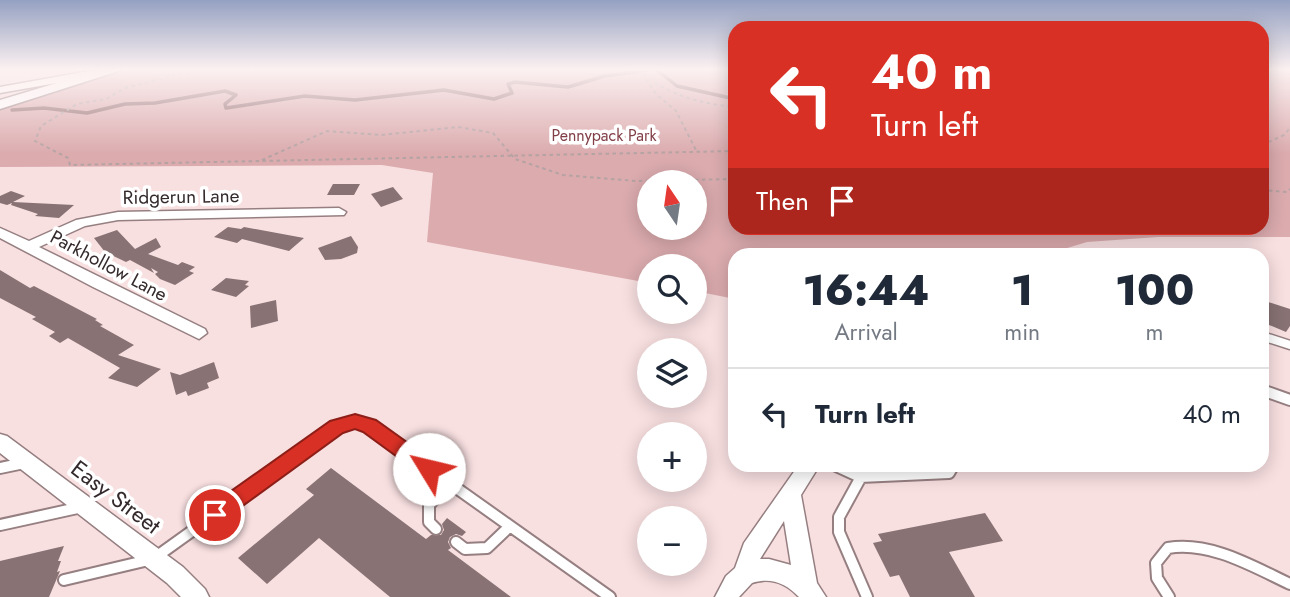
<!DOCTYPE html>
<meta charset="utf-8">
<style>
:root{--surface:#fff;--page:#f2f2f3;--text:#1f2937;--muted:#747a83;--line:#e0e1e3}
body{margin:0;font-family:Jost,sans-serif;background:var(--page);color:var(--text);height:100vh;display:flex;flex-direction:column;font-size:26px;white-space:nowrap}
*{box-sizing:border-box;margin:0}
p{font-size:23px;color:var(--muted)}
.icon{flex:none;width:38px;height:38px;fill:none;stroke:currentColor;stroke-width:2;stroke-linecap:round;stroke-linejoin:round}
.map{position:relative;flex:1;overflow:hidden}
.sheet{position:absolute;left:728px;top:248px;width:541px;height:224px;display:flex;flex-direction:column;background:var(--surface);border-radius:21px;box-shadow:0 4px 18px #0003}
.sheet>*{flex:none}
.hud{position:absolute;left:728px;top:21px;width:541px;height:214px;border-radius:21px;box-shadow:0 4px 18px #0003;background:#d93025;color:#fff;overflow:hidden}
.needle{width:46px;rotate:347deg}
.buttons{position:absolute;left:637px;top:170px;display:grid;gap:14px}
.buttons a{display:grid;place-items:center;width:70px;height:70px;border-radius:50%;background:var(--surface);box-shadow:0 4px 18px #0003;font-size:35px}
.pin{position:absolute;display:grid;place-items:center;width:60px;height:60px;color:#fff;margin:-30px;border:4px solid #fff;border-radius:50%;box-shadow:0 2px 7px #0007}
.me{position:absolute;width:77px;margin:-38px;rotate:306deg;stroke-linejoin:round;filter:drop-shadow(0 0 5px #0008)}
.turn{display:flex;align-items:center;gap:24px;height:147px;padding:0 28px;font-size:32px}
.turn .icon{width:91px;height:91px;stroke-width:2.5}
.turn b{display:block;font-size:49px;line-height:60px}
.then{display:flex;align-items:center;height:66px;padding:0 28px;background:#0003;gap:14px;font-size:26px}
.eta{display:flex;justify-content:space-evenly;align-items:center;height:119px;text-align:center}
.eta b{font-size:42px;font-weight:800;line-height:49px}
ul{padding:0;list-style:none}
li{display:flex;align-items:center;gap:21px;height:91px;padding:0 28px;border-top:2px solid var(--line)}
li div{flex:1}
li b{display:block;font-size:26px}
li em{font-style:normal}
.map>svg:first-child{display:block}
.green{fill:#dbabae;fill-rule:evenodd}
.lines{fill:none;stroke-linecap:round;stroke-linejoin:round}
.stream{stroke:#916a6d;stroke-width:3.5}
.building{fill:#887273}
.service-far1-casing{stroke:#967f81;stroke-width:11}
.service-casing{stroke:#967f81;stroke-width:14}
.minor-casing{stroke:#967f81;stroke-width:3}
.tertiary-casing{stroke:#967f81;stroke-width:3}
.path{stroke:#b5a2a3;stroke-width:2;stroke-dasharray:3.5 3.5;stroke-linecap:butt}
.service-far1{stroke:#fff;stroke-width:8}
.service{stroke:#fff;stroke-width:10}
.minor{fill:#fff;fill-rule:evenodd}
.tertiary{fill:#fff;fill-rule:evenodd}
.route{fill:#d93025;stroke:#8d1f18;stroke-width:2}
.labels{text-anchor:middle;stroke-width:7;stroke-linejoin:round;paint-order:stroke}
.far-park-label{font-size:16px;fill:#813e46;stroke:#fff}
.street-label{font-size:19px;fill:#342a2b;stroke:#fff}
.near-street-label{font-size:23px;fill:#342a2b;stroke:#fff}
</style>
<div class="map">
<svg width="1290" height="597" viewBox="0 0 1290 597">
<rect width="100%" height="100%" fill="#f8dfe0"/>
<path class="green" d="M130,70H735V228H1262V70H1290V237H1158L1087,242L1041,256H735V299L695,291V266H649V283L427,242L433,173L382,165L0,167V110L43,94ZM649,182H695V228H649Z"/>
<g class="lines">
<path class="stream" d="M657,70L677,86L735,99
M12,110L44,108L87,113L125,104L155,103L225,91L236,95L225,104L226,108L305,96L355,100L444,90L494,99L512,93L508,84L515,82L568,87L605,76L649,70"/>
</g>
<path class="building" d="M333,184H360L354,195H327Z
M393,187L403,199L381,207L371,194Z
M11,191L25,196L13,202L74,205L59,218L35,216L38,214L11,205L12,203L7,205L0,203V196Z
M228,227L241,229L244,227L304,238L289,251L242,239L237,243L214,237Z
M117,230L135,249L156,238L161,247L148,254L178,265L182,262L195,267L189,271L194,273L175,285L160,279L155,274L158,272L151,268L154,273L130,260L126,262L105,252L94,238Z
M351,236L358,247L357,253L341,259L325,260L318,248Z
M0,270L30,288L34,286L97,319L95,320L103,325L100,326L134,345L118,355L161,369L137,387L108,378L120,368L68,338L60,343L49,336L55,332L32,319L36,317L0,298Z
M226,278L249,281L245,285L249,286L236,297L211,290Z
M276,300L278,321L251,328L250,306Z
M1262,300L1290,309V326L1286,332L1262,322Z
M214,362L219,378L207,383L209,388L188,396L186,391L176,395L170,372L180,375Z
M331,468L426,539L431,535H441L444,530L442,524L447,518L466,532L462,536L456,534L450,537L448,542L451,548L448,550L511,597H390L319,538L267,584L238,558L314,495L306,489Z
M985,513L1003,541L949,552L975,597H910L899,575L890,577L873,543L882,541L878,534Z
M64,546L58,561H61L57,572L60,571L49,597H0V561Z"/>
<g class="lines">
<g class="service-far1-casing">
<path id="service-far1" d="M1262,336L1290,345"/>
</g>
<g class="service-casing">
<path id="service" d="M1262,390L1290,400
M836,466L860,477L949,473L953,466
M867,466L839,517V532L867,597
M0,468L24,463
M0,525L82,507
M436,529L429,522V505L449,483
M456,542L465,549L487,548L510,526
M64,580L153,559L337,427L355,422L369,426L610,597
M1169,597L1157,578L1156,563L1168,548C1210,541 1252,566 1290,584"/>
</g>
<g class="minor-casing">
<path id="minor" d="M94,70L102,73L97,76L0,93V87Z
M339,208L346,212L344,215L118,220L85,226L39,247L205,329L207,333L199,339L93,287L0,238V228L29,241L76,220L118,212Z
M0,434L7,436L183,567L205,589L209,597H181L167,583L0,453Z
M798,466H819L801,495L817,583L826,597H799C786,583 770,577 752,583L739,597H715L726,576L735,568L744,543ZM784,521L791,565L769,559H760Z"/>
</g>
<g class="tertiary-casing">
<path id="tertiary" d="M100,70H122L0,109V100Z"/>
</g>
<path class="path" d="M196,70L125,88L106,99L77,104L41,126L35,141L68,158L70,165L735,151
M638,70C668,95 697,103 735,107
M725,70L735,75
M1262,78L1277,70
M646,79L656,94L676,111L697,152
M1262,85L1266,100L1262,109
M1262,145L1284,135L1290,128
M262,160L327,131L381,135L458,127L493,133L515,159L563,175L636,181L735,179
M1262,190L1287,192L1290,189"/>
<use href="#service-far1" class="service-far1"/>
<use href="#service" class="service"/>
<use href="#minor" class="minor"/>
<use href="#tertiary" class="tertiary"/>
</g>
<linearGradient id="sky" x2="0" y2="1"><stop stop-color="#95a1c2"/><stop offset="0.45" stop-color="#fcf1f1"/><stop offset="1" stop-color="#fcf1f1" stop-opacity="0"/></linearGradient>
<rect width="1290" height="154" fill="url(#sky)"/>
<path class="route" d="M355,414L376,420L436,463L439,469L436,475L429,477L422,475L363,432L355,429L343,433L222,521L215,524L207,521L204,515L207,508L330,421Z"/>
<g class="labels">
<g class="far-park-label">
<text x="604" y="141">Pennypack Park</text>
</g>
<g class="street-label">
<text transform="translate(181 196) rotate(-1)" y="7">Ridgerun Lane</text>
<text transform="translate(109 265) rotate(28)" y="7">Parkhollow Lane</text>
</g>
<g class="near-street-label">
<text transform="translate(116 497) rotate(37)" y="8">Easy Street</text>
</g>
</g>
</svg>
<div class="buttons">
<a><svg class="needle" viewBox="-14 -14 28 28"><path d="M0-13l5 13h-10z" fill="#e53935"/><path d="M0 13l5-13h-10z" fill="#747a83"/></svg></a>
<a><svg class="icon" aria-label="search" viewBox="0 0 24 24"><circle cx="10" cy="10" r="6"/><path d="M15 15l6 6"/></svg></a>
<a><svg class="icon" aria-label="layers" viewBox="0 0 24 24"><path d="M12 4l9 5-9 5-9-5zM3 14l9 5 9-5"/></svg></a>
<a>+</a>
<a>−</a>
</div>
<div class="pin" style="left:215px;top:515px;background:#d93025"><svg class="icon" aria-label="arrive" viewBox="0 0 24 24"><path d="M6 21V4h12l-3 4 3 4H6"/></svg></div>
<svg class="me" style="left:429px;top:469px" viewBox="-20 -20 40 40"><circle r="19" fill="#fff"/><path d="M0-13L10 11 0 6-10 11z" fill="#d93025"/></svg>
<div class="hud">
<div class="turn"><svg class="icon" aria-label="left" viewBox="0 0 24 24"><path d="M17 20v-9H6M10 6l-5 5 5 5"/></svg><div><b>40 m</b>Turn left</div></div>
<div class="then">Then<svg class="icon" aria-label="arrive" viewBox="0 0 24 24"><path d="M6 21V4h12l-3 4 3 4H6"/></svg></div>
</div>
<section class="sheet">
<div class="eta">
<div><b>16:44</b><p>Arrival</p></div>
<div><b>1</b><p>min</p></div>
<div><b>100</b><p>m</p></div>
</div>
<ul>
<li><svg class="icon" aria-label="left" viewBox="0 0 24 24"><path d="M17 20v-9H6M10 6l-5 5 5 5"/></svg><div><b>Turn left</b></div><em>40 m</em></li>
</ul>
</section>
</div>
